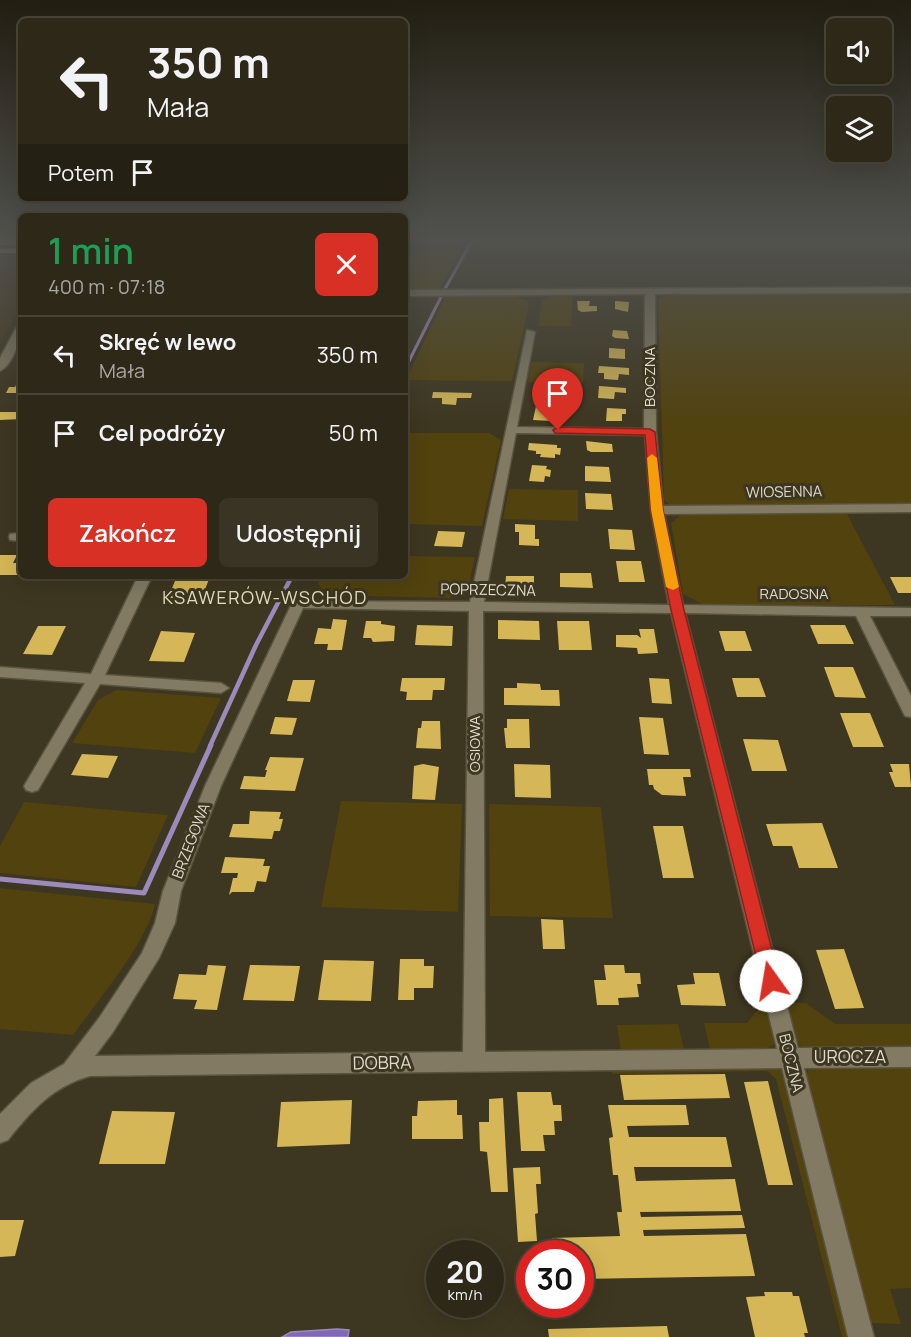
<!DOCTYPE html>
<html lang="pl">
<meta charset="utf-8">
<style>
:root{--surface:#2e2818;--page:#3a3425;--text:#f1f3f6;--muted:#a7a6a2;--line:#494437;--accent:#d93025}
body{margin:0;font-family:Manrope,sans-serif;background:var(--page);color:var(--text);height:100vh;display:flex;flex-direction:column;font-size:22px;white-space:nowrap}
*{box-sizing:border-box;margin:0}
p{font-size:20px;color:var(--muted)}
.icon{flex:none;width:33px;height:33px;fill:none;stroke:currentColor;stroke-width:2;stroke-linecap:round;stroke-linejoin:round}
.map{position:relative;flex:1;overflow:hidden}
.panel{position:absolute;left:18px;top:213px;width:390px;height:366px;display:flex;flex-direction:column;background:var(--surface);border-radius:9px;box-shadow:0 6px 24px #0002,0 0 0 2px var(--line)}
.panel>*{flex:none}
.guide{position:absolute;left:18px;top:18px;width:390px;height:183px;border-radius:9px;box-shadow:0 6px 24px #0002,0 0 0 2px var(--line);background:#2e2818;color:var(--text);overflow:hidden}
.buttons{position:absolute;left:826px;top:18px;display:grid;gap:12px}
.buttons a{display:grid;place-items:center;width:66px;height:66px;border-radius:9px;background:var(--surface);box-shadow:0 6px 24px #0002,0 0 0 2px var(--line);font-size:30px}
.speed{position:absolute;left:426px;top:1240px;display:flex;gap:12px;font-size:30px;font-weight:700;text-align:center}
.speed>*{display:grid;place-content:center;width:78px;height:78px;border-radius:50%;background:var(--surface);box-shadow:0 6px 24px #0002,0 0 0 2px var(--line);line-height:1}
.speed small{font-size:15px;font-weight:400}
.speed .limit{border:9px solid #d22;background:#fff;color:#111}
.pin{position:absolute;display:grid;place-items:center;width:51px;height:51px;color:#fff;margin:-62px -26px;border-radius:50% 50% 50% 0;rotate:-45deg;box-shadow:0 0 6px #0007}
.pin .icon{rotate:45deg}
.me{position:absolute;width:66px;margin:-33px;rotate:347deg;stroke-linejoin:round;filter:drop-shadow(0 0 4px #0008)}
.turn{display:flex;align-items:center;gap:21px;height:126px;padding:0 30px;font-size:27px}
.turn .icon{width:78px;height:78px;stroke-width:2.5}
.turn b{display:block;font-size:42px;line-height:51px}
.then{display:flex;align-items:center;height:57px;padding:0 30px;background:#0003;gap:12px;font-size:22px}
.round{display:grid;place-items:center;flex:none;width:63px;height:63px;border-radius:9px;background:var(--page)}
.summary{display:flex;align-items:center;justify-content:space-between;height:102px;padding:0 30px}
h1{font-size:36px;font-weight:600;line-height:45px;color:#1e9e55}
.cta{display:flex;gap:12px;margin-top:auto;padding:12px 30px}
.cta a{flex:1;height:69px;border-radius:9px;background:var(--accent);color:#fff;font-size:24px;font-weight:600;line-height:69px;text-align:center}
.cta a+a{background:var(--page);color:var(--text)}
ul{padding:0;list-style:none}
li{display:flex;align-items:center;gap:18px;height:78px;padding:0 30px;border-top:2px solid var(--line)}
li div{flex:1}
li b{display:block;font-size:22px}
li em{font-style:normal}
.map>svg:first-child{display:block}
.built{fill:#453b1e}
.green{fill:#51420e}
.water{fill:#8168b7;stroke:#9d8abd;stroke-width:1.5}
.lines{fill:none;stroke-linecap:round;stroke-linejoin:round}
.stream-far2{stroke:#9d8abd;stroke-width:3}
.stream-far1{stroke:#9d8abd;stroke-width:4.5}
.stream{stroke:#9d8abd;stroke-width:5}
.building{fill:#d5b757}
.minor-casing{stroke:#58523e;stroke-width:3}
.minor{fill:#827a62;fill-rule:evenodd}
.route{fill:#d93025;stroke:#8d1f18;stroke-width:1.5}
.slow{fill:#f59e0b}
.labels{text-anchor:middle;stroke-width:6;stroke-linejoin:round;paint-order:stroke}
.street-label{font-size:15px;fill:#dedacc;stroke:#3d3620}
.quarter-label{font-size:18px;letter-spacing:1.5px;fill:#e6ddc2;stroke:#3d3620}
.near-street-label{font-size:18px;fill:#dedacc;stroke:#3d3620}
</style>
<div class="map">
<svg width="911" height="1337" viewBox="0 0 911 1337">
<rect width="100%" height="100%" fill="#3d3620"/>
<path class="built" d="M0,239H21V306L0,342Z"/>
<path class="green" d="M405,239H467L438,291H405Z
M911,294V505L677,506L670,505L664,500L658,298L671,295Z
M446,295H512L527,301L529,305L512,381L406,380Z
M553,296H573L571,327H587L538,326L542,300Z
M531,362L584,363L583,383L528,382Z
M405,433H489L501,440L482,526L405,524Z
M509,489L578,490V521L503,519Z
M682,514H847L895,605H704L683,594L671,523Z
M405,556L475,557L468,589L450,598L325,595L318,583L322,576H405Z
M116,690L221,698L195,753L72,743L98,700Z
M341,801L462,804L458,912L321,907Z
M24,802L168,815L136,887L0,873V846Z
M489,804L601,807L613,918L490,916Z
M0,888L155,904C148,941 96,1003 73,1035L0,1029Z
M764,1002H767L777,1039L773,1045L767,1048L710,1049L704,1023H747Z
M785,1003H806L835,1024H911V1051L805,1049C790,1040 789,1019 785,1003Z
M678,1024L684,1049L621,1051L617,1025Z
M911,1065V1288L890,1289L901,1324L867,1323L804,1076L812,1066Z
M777,1066L783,1072L850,1337H842L776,1079L767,1071L612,1074L611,1068Z"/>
<path class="water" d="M337,1329L349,1330L348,1337H282L291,1332Z"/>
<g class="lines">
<path class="stream-far2" d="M445,289L473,239
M405,369L442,295"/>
<path class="stream-far1" d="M210,746L256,645L292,576"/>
<path class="stream" d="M0,879L144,893L211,745"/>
</g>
<path class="building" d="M0,239H21V244L0,245Z
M21,248V253H0V249Z
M577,301H590L589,306H597V311L582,312L578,310Z
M615,301L629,302L628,312L615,309Z
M613,330L627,331L629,339L615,338L612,336Z
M609,348L625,349V359L609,358Z
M599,366L629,368V375L619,374L618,380L604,379V373H598Z
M17,383H21V393H6L9,387H15Z
M539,384L554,385L551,399L537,398Z
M599,386L626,388V393L615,392L614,399L598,398Z
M433,392L472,393L471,398H457L456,405L442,404V398H432Z
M21,405V419L0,420V412H16Z
M536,406L550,407L551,421L533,420Z
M607,408L626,409V414H622V421H606Z
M586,441L612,444L613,452H591L587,450Z
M529,443L557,445V448H561L560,455L555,454V458L540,457L541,454H536V451L528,450Z
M532,465L547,466L546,469L551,470L550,477L545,476L544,482L529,481Z
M585,466L609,467L611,482L585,481Z
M585,493L611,494L613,510L586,509Z
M515,524L535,525V539H539V546L519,545V532H515Z
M608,529L632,530L635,550L610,549Z
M438,531L465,532L462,547L434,546Z
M0,555H17L13,563H21V575H0Z
M616,561H641L645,582H619Z
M560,573H591L593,588L560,587Z
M177,576L210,577L201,599L168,598Z
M506,576H534V589L505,588Z
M890,577H911V593H898Z
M333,619L347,620L342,650H327L328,644H314L318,628L331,629Z
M498,620L539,621L540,640L498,639Z
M366,621H381V624L395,626L394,641L373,642L371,638H363Z
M557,621H589L592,650H559Z
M417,625L453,626L452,646L415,645Z
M810,625H845L854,644H818Z
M38,626H66L52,655L23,654Z
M639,629H654L658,653L638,654L637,648L616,647V635H637L641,638Z
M161,631L195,633L184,662L149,661Z
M719,631H745L752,651H725Z
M824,667H853L866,698L835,697Z
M402,678H445L444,690H433L432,700H406L407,692L400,691Z
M649,678L669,679L672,704L652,703Z
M732,678H759L766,697H737Z
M293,680H315L310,702L287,701Z
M517,683L540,684L541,690H559L560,706L504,705V688H517Z
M840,713H870L884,747H853Z
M275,717L297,718L292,735L270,734Z
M639,717L663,718L669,755L644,754Z
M507,719H529L530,748H506L504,728H507Z
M422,721H440L441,749L416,748L418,728H421Z
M743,739L778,740L787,771H752Z
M82,754L118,756L108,778L71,775Z
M270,757L304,758L295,791L240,789L244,776L265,777L267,770H265Z
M423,764L439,767L435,800L412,799L414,766Z
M514,764L550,765L551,798L515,797Z
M890,764H909L911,787H895L889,772H893Z
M647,769H690L691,777H683L686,796L662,795L654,789L653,785H649Z
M250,811L281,812L279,819H283L280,831H274L272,839L229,837L233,824H249Z
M822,823L838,868H799L792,846H773L766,824Z
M653,826H683L694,878H663Z
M225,857L265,859L263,866H270L266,882L257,881L254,892H232L229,895L233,878H237L238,873H221Z
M541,919L563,920L565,949H543Z
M844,949L864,1008L835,1009L816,950Z
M400,959H424V966H434L433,988H414V1000H398Z
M324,960L374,961L371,1001L318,1000Z
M208,965L226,966L217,1010L194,1009L197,1000L173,999L179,974L206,975Z
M250,965L300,966L294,1001L243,1000Z
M604,965H624L625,973H640L641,984H637L639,997L618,998L619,1005H597L594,980H606Z
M693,973H719L726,1006L681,1005L677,985L695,984Z
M725,1074L730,1098L624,1100L620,1075Z
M768,1081L793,1185H768L744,1082Z
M517,1092H551L553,1105H561L562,1121H554L555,1135H543L545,1151H521Z
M503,1098L508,1192H491L487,1152L480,1151L479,1122H489V1099Z
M352,1100L350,1144L277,1147L281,1102Z
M457,1100V1115H462L463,1139H412V1116H417L418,1101Z
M608,1105H686L689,1125L627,1126L629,1137H726L732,1167H634L636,1181L735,1179L741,1211L640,1212L641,1217L742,1215L745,1228L643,1230L644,1236L746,1234L755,1276L580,1279V1254H554L552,1238L620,1236L617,1212H622L618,1175H613L609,1138L613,1137Z
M112,1111L175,1112L165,1164H99Z
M540,1167L541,1184H536L538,1213L535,1214L537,1241L518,1242L513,1168Z
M0,1220H24L15,1256L0,1257Z
M764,1292H792L793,1296H799L808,1333H804L805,1337H755L746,1297L765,1296Z
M667,1326L669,1337H549L548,1329Z"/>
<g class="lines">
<g class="minor-casing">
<path id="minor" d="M911,287V293L655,294L656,432L663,506L911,504V512L664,514L683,605L911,608V616H870L911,696V717L905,716L903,712L856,616L685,613L798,1048L911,1047V1067L804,1068L874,1337H848L782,1068L90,1076C53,1086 31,1111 8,1140L0,1143V1114L31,1083L64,1064L99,1018L142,953L155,923L163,891L205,786L293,601L470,602L527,330L535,332L517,427L644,429L645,294L405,296V290ZM516,433L645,435L651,510L669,605L484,602ZM303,608L469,611L463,1052L95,1056L113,1032L159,958L175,923L181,891L221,786ZM483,611L671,613L777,1049L485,1052Z
M21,325C21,339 13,365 0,371V358L16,328Z
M21,533V541L10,540L9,537L10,534Z
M138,576H152L105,675L221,683L229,688L221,693L100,684L38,790L32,792L26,790L24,786L85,683L0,677V667L91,674Z"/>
</g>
<use href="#minor" class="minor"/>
</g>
<linearGradient id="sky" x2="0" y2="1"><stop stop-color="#221e12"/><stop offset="0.56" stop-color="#51524e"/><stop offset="1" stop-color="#51524e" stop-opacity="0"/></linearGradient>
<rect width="911" height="427" fill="url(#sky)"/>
<path class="route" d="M558,427L650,429L655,432L663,510L684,610L780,981L777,987L771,989L764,987L762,981L671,610L651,510L645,435L555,433L553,430Z"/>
<path class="slow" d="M652,454L657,458L663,510L679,587L673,590L666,587L651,510L647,458Z"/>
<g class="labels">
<g class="street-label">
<text transform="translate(650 377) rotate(-90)" y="5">BOCZNA</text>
<text transform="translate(784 492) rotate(-1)" y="5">WIOSENNA</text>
<text transform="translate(488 590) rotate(1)" y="5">POPRZECZNA</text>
<text x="794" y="599">RADOSNA</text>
<text transform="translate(475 744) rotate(-90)" y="5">OSIOWA</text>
<text transform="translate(191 841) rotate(-69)" y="5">BRZEGOWA</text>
<text transform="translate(791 1063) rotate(76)" y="5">BOCZNA</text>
</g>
<g class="quarter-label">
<text x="265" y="604">KSAWERÓW-WSCHÓD</text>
</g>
<g class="near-street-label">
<text x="850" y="1063">UROCZA</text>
<text transform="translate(382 1063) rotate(-1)" y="6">DOBRA</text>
</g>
</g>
</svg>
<div class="buttons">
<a><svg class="icon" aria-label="sound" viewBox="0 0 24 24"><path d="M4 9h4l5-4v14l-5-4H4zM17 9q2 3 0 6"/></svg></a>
<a><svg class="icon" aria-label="layers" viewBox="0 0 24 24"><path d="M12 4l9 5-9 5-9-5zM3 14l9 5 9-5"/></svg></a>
</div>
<div class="speed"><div>20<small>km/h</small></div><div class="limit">30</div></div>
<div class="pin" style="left:558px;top:430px;background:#d93025"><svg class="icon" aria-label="arrive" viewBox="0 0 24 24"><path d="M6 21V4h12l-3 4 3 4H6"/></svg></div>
<svg class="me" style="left:771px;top:981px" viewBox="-20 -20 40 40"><circle r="19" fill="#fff"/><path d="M0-13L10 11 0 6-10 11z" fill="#d93025"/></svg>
<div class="guide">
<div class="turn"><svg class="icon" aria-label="left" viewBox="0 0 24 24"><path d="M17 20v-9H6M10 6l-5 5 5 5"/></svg><div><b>350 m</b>Mała</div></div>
<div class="then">Potem<svg class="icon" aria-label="arrive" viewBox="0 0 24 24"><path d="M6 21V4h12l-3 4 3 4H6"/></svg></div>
</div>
<section class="panel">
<div class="summary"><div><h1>1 min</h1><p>400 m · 07:18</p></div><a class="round" style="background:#d93025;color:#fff"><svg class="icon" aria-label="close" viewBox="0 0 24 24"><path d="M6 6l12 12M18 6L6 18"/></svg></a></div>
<ul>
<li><svg class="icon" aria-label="left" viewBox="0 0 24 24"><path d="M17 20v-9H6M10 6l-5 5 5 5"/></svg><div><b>Skręć w lewo</b><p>Mała</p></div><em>350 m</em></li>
<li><svg class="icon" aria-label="arrive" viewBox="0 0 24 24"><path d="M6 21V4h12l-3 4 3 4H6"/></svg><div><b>Cel podróży</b></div><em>50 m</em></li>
</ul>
<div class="cta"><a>Zakończ</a><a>Udostępnij</a></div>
</section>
</div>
